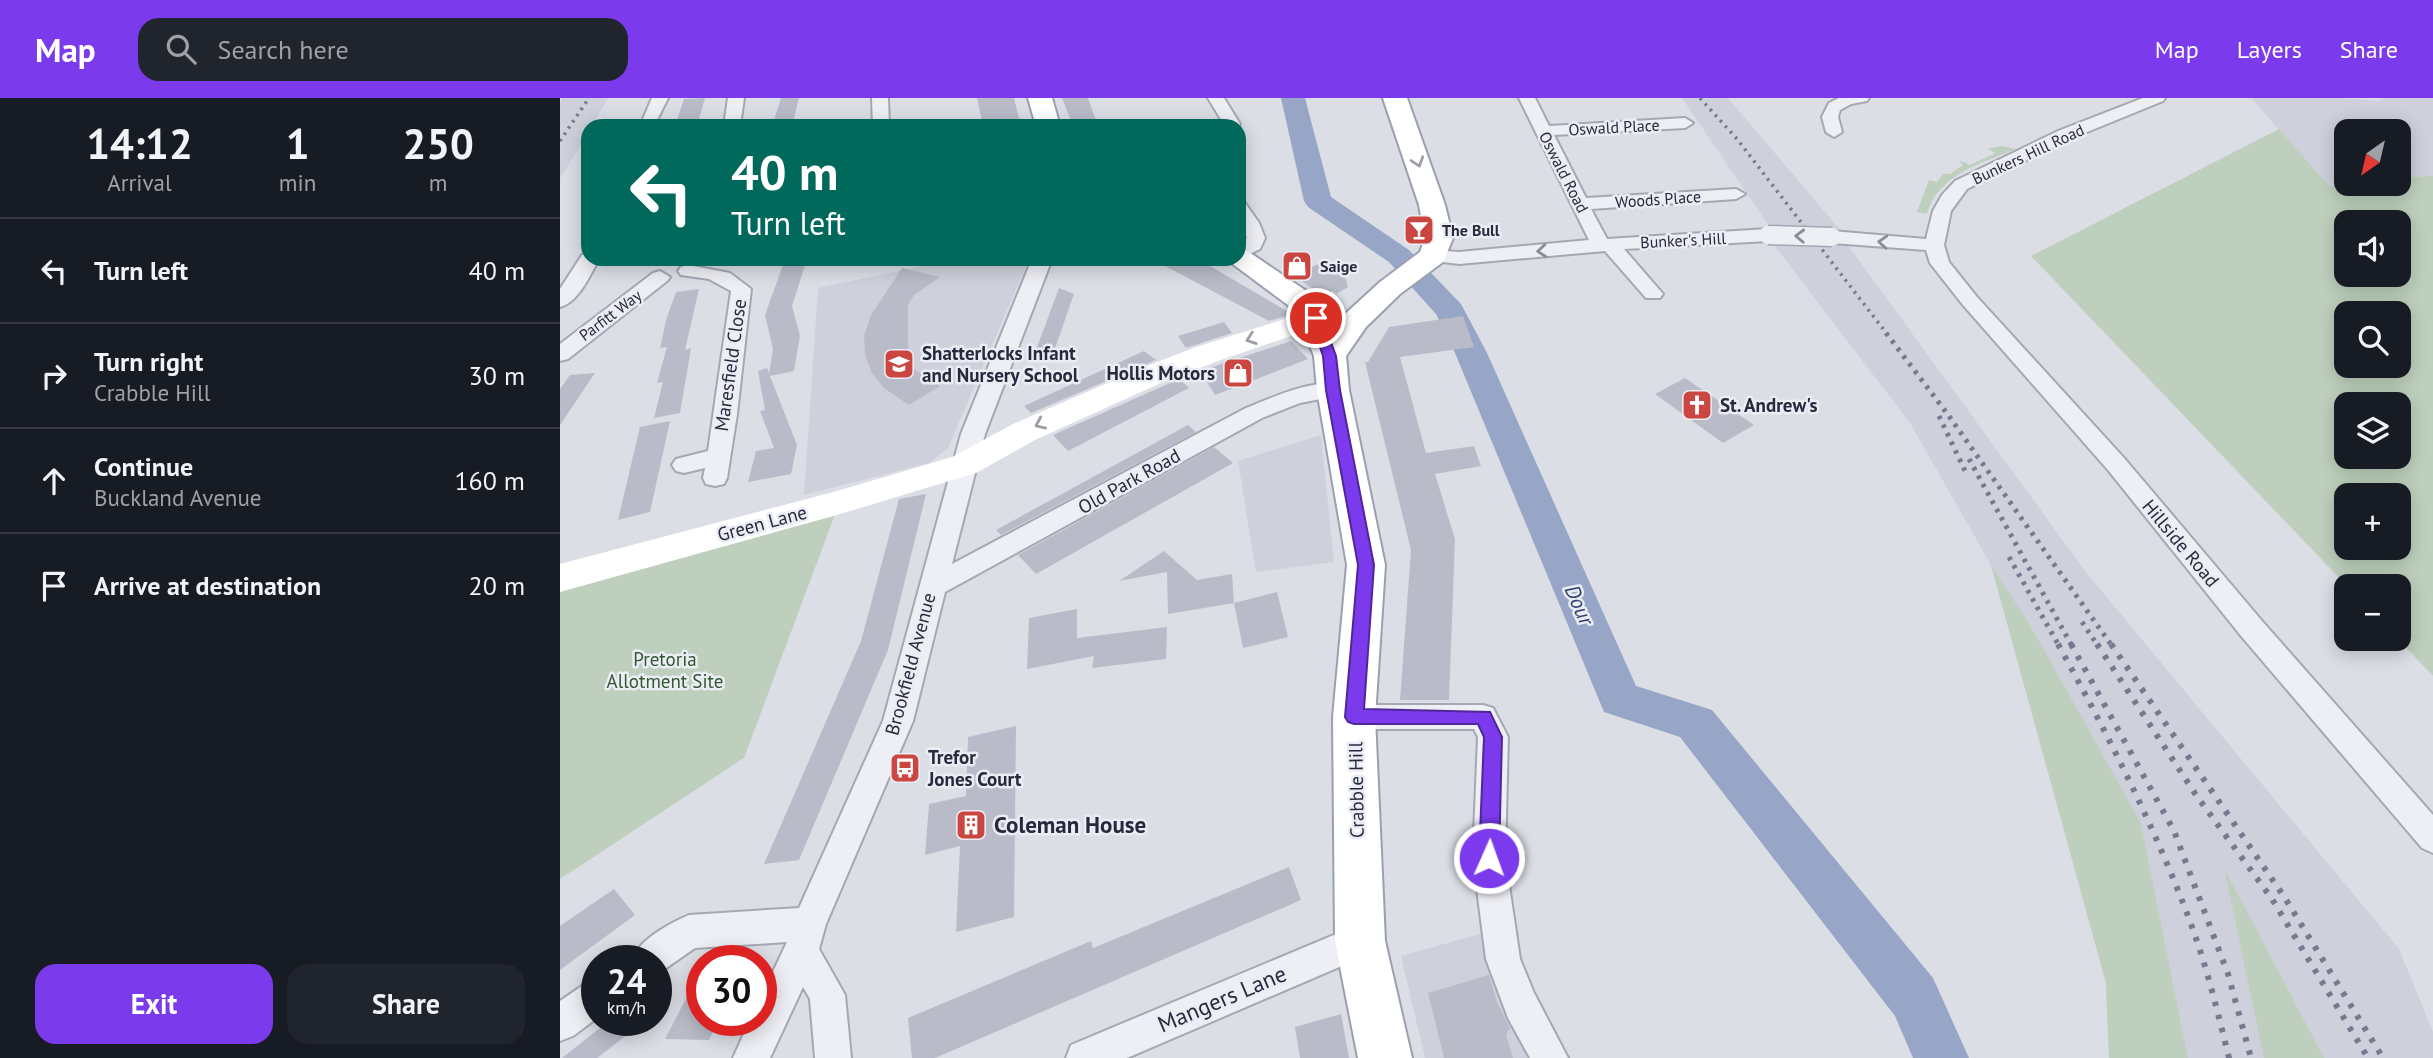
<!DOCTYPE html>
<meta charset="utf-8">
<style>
:root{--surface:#171b24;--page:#20242c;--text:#f1f3f6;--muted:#9ea1a6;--line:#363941;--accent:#7c3aed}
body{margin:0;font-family:"PT Sans",sans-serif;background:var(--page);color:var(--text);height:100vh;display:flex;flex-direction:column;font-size:26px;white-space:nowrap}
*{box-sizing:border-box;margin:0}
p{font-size:23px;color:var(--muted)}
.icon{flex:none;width:38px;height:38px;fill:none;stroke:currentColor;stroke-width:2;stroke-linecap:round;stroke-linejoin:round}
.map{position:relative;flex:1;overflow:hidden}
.drawer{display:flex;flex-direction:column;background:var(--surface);width:560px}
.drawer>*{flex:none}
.hud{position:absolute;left:21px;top:21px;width:665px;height:147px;border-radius:21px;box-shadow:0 4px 18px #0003;background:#00695c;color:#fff;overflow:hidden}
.needle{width:46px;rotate:214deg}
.buttons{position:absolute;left:1774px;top:21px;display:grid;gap:14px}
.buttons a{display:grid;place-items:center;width:77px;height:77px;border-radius:14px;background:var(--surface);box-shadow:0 4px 18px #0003;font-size:35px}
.speed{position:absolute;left:21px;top:847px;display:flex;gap:14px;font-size:35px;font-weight:700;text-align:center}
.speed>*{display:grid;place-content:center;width:91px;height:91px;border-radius:50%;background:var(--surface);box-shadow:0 4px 18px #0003;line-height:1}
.speed small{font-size:18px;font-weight:400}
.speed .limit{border:10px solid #d22;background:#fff;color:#111}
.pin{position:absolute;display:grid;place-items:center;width:60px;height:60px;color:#fff;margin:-30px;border:4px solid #fff;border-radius:50%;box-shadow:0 2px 7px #0007}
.me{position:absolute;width:77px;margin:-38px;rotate:2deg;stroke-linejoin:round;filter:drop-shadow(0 0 5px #0008)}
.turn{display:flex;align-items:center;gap:24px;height:147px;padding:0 35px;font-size:32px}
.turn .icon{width:91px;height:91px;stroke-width:2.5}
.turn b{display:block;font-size:49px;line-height:60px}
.eta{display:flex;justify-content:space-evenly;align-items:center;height:119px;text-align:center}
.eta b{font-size:42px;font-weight:700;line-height:49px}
.button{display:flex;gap:14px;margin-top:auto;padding:14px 35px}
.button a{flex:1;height:80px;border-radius:21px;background:var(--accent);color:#fff;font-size:28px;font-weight:700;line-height:80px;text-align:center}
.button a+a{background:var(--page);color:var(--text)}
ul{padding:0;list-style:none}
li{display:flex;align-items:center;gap:21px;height:105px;padding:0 35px;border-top:2px solid var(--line)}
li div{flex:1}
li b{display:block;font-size:26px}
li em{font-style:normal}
header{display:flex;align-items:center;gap:42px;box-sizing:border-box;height:98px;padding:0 35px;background:var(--accent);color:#fff}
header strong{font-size:33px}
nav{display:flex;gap:38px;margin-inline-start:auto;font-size:24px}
.search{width:490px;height:63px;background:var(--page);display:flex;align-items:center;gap:18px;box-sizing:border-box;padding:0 24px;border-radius:21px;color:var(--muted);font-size:26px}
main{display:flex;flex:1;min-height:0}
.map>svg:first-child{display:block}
.built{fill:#ced0db}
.green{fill:#bed0bd;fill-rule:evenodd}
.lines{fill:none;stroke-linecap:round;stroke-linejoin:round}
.river{fill:#97a5c6;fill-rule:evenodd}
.building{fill:#b9bcc8}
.street-casing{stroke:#a5a8b3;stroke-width:4}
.primary-casing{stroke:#9ba0b1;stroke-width:4}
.street{fill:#eeeff4;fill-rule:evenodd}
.secondary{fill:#fff;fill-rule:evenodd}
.primary{fill:#fff;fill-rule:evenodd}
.rail-far2{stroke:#767a8f;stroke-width:3.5;stroke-dasharray:2.5 5;stroke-linecap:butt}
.rail-far1{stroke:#767a8f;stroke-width:5;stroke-dasharray:3.5 6;stroke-linecap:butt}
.rail{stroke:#767a8f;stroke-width:6;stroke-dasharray:4.5 9;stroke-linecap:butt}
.street-bridge-casing{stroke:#a5a8b3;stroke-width:21;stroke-linecap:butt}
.street-bridge{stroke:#eeeff4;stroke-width:18}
.oneway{stroke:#9d9fa7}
.oneway2{stroke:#8a8c98}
.route{fill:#7c3aed;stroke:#51269a;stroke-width:2}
.labels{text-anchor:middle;stroke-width:5;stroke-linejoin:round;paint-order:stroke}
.far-street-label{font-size:16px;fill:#262a3c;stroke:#ebedf4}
.far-poi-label{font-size:16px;font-weight:bold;fill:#262a3c;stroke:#ebedf4;text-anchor:start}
.poi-label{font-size:19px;font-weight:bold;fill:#262a3c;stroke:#ebedf4;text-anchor:start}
.street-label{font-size:19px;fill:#262a3c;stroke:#ebedf4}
.park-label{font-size:19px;fill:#335733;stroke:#ebedf4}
.water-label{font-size:21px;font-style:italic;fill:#31416f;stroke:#ebedf4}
.near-poi-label{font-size:23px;font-weight:bold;fill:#262a3c;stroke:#ebedf4;text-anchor:start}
.near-street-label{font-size:23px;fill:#262a3c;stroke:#ebedf4}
</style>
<header>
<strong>Map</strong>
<div class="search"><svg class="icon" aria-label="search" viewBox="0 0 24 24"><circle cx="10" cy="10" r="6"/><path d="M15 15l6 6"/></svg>Search here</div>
<nav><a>Map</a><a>Layers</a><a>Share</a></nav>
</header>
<main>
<section class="drawer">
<div class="eta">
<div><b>14:12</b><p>Arrival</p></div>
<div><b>1</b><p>min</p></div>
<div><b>250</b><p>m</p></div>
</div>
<ul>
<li><svg class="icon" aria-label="left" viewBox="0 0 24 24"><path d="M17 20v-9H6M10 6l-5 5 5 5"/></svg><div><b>Turn left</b></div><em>40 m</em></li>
<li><svg class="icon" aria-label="right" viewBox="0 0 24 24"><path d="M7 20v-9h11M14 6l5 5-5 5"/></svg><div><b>Turn right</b><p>Crabble Hill</p></div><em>30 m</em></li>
<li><svg class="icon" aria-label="ahead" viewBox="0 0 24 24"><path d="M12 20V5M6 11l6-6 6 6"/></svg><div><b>Continue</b><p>Buckland Avenue</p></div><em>160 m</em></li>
<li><svg class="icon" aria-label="arrive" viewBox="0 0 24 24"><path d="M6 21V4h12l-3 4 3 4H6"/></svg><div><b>Arrive at destination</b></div><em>20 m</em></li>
</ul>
<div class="button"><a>Exit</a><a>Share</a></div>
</section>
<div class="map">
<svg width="1873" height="960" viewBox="0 0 1873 960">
<rect width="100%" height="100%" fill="#dcdee6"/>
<path class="built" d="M2,0H48L32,28H28V36L0,80V6Z
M1122,0H1168L1281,133L1213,134Z
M1691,0H1780L1819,3L1824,0H1873V78L1839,79V33H1787V86L1769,88Z
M1211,143L1287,146L1525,473L1839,851L1873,934V960H1549L1546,885L1431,467L1350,325Z
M397,161H469L388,350L369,365L244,397L258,190Z
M761,337L774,464L696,474L678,363Z
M920,836L971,960H865L841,858Z"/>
<path class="green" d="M1719,31L1769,88L1839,86V79L1873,78V578L1838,541L1839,488H1787L1471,158ZM1787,124H1839V177H1787ZM1787,215H1839V268H1787ZM1839,306V359H1787V306ZM1839,397V450H1787V397Z
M1442,48L1456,51C1422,65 1378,76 1367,116L1357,114L1369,82L1377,84L1383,76H1390L1403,67L1399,62L1410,67L1436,55L1427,51Z
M277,411L184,660L0,781V491Z
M1431,467L1470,527L1581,725L1628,960H1549L1546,885Z
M1664,770L1764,960H1704Z"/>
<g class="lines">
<path class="river" d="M721,0H745L771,99L849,152L901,206L927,255L1076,588L1152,612L1373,880L1409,960H1353L1335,918L1120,639L1044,614L895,255L876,216L829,164L748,109L744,103Z"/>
</g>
<path class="building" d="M145,0L137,28H115L124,1Z
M221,0H239L232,28H212Z
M417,0H454L461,28H423Z
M502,0H528L538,28H513Z
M225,161H247L232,208L240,238L234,273L210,278L237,347L231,376L188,384L196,353L214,350L200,313L205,312L198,273L207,270L209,275L213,251L205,217Z
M592,161H638L732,216L709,223Z
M762,164L785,179L788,189L776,196L773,193L764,198L734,178Z
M342,170L380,179L354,197L348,207V267L380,288L349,307L324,290L312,275L305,257L304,238L311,217Z
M499,190L514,196L492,259L473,260Z
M139,191L125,252L131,250L120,315L94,320L103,284L97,285L107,249L100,250L106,222L116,194Z
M903,218L914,249L840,259L866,355L914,348L921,368L875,376L895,441L889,602H840L851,452L805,264H808L829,229Z
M664,224L672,235L626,250L618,238Z
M731,243L748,261L655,297L640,273Z
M584,253L596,262L471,315L464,308Z
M35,275L0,327V291L10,277Z
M1125,280L1194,327L1163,345L1095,296Z
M619,281L629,290L508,353L493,337Z
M110,323L90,414L58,422L80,329Z
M628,327L636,334L441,437L436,432Z
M654,349L673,365L476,476L458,457Z
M366,396L328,552L239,762L204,766L301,543L339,401Z
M604,453L637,482L672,476L674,505L608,516L607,474L559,483Z
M717,494L728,539L683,550L674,505Z
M517,511V540L607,529L606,561L532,570L534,558L467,571L469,520Z
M456,628L454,819L396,834L400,748L365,757L369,706L406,698L408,639Z
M729,769L741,802L375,960H352L348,920L531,843L533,850Z
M54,791L75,817L0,872V828Z
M142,870V922H159L149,942L105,941Z
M929,877L937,904L950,930L946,937L953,960H884L868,895Z
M781,916L789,960H740L735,929Z
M50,922H64L72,933L37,960H2Z"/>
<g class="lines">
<g class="street-casing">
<path id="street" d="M92,0H108L94,28H80Z
M168,0H184L180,28H164Z
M312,0H328L329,28H313Z
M648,0H664L680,26L679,28H665Z
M959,0H975L989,28L1125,20L1133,25L1125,30L994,37L1026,100L1176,91L1185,96L1176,101L1031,111L1047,141L1208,131L1217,137L1208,143L1064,151L1103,196L1100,200H1086L1045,153L899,166L866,162L863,158L873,152L899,154L1029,142Z
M1279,0H1309L1307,3L1291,6L1280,12L1278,19L1282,34L1274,39L1266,34L1262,19L1269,5Z
M1583,0H1605L1603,3L1510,41L1407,91L1391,113L1384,147L1389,164L1417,199L1564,360L1702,523L1873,717V755L1862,750L1682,539L1548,372L1403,207L1370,165L1366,152L1272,145L1263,139L1272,133L1366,141L1373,113L1382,97L1395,83L1498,33Z
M679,104L685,105L699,125L705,140L700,151L679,161V147L687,140L679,122Z
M28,155V161H39C30,177 19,204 0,209V191L22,157Z
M472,161H492L425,336L392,466L686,310C711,300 754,280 781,287L784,292L781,297L740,305L702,320L385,494L353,623L266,826L259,851L285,897L291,960H255L250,901L243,889L210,960H173L190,922H201V899L227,844L135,850L96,877V863H71C79,842 108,826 129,817L239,810L323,623L401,336Z
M128,167L170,175L191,191L177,316L167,380L164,386L155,388L146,386L143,380L145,370L124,375L116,373L112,367L116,361L148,353L171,193L149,181L121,177L118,173L121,169Z
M100,173L110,179L107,183L8,261L0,263V246L93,175Z
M794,607H923L933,610L948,639L945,760L960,861L974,895L1008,960H970L948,920L926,861L913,760L918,639L914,631H794L784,628L779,619L784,610Z
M800,826L812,831L817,843L812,855L567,960H506L511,947Z
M37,880V920L13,938L0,943V903L25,886Z"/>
</g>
<g class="primary-casing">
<path id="primary" d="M468,0H492L500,28H476Z
M823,0H847L885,107L893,140L883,164L840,196L806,229L786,258L789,292L825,467L815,619L825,843L852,960H798L775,843L773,619L787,467L757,292L754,258L736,213L666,161H679V152L689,154L758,201L775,230L784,217L820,184L860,154L865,140L859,107Z"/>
</g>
<use href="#street" class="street"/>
<path class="secondary" d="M756,211L766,214L770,220L766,226L658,263L599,286L475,342L416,375L277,417L0,494V466L277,393L392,359L453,326L577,272L636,249Z"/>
<use href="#primary" class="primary"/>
<path class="rail-far2" d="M1140,0L1177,41L1327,236
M0,43L29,0"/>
<path class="rail-far1" d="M1326,235L1386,314L1552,548
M1379,318L1406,375
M1409,361L1512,548
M1449,459L1499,548
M1522,524L1538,548"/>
<path class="rail" d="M1498,546C1548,637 1595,729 1631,826C1647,870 1658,915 1669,960
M1511,546L1614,733L1668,876L1691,960
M1537,546L1636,697L1712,801L1808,960
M1551,546L1725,800L1823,960"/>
<g class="street-bridge-casing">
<path id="street-bridge" d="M1208,137L1272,139"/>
</g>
<use href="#street-bridge" class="street-bridge"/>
</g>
<defs><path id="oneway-chevron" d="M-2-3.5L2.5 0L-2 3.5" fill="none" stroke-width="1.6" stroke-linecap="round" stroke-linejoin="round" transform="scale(1.75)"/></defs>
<g class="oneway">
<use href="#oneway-chevron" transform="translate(858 64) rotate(72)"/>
<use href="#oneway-chevron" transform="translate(691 241) rotate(161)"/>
<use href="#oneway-chevron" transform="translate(480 326) rotate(156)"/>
</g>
<g class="oneway2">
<use href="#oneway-chevron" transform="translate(1240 138) rotate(-178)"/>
<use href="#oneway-chevron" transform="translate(1323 144) rotate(-176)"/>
<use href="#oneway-chevron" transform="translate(982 153) rotate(175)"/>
</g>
<path class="route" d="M756,216L762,220L776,258L780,292L814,467L804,611L930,614L942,639L939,760L936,766L929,769L922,766L919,760L924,639L918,626H794L788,624L785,619L798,467L766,292L763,258L750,220Z"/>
<defs>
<g id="bar-square" transform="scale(1.575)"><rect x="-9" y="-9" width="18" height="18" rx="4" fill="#cb4640" stroke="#ebedf4"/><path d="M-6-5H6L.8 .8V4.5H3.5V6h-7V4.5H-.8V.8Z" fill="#fff"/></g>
<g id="shop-square" transform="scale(1.575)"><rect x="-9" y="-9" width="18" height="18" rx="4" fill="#cb4640" stroke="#ebedf4"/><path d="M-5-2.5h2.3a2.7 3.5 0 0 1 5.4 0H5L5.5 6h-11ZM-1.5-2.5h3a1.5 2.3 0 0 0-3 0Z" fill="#fff"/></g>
<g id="school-square" transform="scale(1.575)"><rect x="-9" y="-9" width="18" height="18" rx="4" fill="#cb4640" stroke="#ebedf4"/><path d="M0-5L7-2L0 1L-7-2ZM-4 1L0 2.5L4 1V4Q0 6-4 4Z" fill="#fff"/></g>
<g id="church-square" transform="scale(1.575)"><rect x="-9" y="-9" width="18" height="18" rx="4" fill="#cb4640" stroke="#ebedf4"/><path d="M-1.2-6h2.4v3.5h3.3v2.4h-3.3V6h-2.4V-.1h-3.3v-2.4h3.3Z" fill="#fff"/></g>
<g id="bus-square" transform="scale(1.575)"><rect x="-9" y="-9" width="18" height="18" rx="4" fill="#cb4640" stroke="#ebedf4"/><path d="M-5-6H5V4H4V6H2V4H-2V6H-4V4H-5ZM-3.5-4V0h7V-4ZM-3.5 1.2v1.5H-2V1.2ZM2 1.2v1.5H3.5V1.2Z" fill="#fff"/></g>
<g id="building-square" transform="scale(1.575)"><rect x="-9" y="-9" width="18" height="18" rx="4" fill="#cb4640" stroke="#ebedf4"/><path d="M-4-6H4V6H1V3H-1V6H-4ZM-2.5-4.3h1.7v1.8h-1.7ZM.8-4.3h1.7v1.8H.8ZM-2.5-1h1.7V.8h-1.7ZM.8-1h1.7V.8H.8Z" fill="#fff"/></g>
</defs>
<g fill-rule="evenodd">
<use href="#bar-square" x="859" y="132"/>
<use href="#shop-square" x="737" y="168"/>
<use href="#school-square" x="339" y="266"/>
<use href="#shop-square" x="678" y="275"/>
<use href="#church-square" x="1137" y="307"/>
<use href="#bus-square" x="345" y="670"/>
<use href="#building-square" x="411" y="727"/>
</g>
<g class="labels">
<g class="far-street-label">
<text transform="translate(1054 29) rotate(-3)" y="6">Oswald Place</text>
<text transform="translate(1468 56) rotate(-25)" y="6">Bunkers Hill Road</text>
<text transform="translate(1004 74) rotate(63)" y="6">Oswald Road</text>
<text transform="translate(1098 101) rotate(-4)" y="6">Woods Place</text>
<text transform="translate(1123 142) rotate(-3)" y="6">Bunker's Hill</text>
<text transform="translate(50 217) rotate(-37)" y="6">Parfitt Way</text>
</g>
<g class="far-poi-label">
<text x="882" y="138">The Bull</text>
<text x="760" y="174">Saige</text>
</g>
<g class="poi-label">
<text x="362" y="262">Shatterlocks Infant<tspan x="362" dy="22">and Nursery School</tspan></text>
<text x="655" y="282" text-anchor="end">Hollis Motors</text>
<text x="1160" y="314">St. Andrew's</text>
<text x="368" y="666">Trefor<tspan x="368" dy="22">Jones Court</tspan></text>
</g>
<g class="street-label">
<text transform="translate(170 267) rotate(-82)" y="7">Maresfield Close</text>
<text transform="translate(569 383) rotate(-29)" y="7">Old Park Road</text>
<text transform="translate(202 425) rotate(-15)" y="7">Green Lane</text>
<text transform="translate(1621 445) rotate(50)" y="7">Hillside Road</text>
<text transform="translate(350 566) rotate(-75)" y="7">Brookfield Avenue</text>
<text transform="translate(796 692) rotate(-91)" y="7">Crabble Hill</text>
</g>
<g class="park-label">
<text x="105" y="568">Pretoria<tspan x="105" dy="22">Allotment Site</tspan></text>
</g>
<g class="water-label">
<text transform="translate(1019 507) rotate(66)" y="7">Dour</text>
</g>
<g class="near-poi-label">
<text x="434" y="735">Coleman House</text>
</g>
<g class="near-street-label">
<text transform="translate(662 901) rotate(-23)" y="8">Mangers Lane</text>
</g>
</g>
</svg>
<div class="buttons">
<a><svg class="needle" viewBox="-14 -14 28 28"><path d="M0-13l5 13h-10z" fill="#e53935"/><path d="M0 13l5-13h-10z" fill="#9ea1a6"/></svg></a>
<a><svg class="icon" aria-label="sound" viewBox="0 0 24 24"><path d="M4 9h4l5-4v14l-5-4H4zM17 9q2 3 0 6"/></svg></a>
<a><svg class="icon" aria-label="search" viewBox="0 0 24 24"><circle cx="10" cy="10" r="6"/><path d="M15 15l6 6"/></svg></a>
<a><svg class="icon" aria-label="layers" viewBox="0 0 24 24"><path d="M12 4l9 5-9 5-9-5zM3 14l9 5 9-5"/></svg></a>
<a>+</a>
<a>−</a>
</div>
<div class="speed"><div>24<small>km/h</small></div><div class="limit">30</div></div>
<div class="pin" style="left:756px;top:220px;background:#d93025"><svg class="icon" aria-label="arrive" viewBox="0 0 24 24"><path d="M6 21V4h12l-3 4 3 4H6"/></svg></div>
<svg class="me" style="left:929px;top:760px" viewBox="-20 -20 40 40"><circle r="17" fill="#7c3aed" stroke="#fff" stroke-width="3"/><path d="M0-11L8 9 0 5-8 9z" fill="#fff"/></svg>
<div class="hud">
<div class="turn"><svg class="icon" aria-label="left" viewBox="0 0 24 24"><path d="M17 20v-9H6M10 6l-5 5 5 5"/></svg><div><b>40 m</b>Turn left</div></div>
</div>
</div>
</main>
